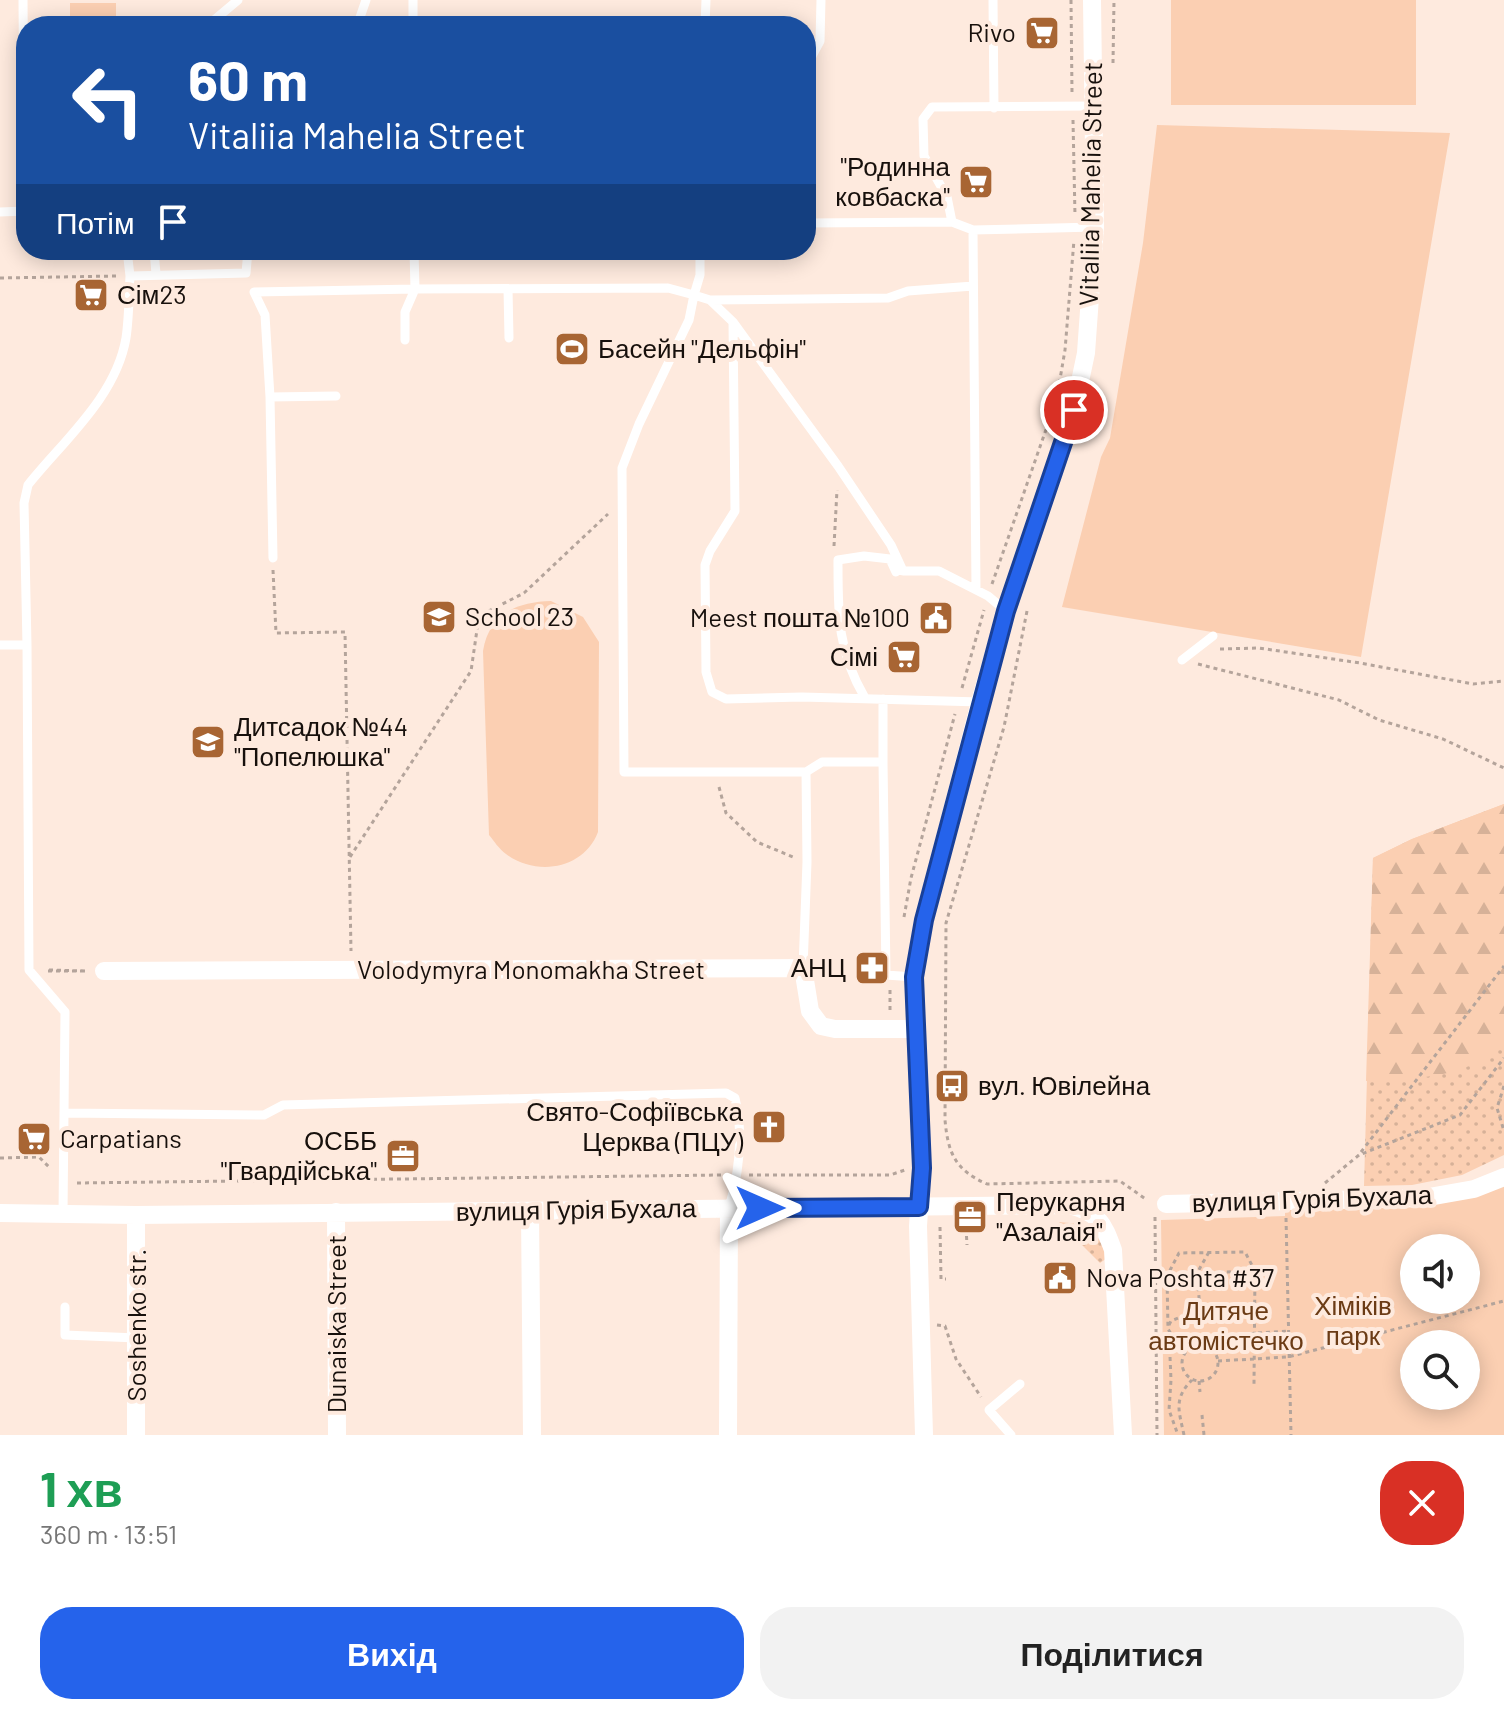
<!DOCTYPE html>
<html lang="uk">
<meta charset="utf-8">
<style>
:root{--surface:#fff;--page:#f2f2f2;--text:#222;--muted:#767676;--accent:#2563eb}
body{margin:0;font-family:Barlow,sans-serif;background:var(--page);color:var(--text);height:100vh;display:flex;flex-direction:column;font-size:30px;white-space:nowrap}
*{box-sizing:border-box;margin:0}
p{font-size:26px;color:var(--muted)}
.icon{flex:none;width:44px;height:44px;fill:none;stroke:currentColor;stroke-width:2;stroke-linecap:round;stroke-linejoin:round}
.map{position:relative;height:1435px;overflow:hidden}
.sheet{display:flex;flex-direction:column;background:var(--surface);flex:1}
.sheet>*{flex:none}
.guide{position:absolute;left:16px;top:16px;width:800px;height:244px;border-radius:32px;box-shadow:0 4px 20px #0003;background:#1a4fa0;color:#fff;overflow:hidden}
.tools{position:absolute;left:1400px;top:1234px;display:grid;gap:16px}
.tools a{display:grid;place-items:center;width:80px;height:80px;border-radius:50%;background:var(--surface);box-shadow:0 4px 20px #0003;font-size:40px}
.pin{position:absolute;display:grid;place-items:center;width:68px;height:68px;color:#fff;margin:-34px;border:4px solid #fff;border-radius:50%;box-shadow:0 2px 8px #0007}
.me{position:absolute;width:88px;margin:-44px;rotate:90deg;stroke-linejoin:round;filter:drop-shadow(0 0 6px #0008)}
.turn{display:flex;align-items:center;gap:28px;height:168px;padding:0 40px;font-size:36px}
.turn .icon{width:104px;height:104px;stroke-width:2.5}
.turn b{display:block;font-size:56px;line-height:68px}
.then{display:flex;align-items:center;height:76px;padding:0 40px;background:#0003;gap:16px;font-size:30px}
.round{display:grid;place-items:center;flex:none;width:84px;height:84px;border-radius:32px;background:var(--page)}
.headline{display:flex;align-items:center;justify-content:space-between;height:136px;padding:0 40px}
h1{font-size:48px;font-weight:700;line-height:60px;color:#1e9e55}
.cta{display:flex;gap:16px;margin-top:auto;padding:16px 40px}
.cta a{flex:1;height:92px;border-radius:32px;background:var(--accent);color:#fff;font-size:32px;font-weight:700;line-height:92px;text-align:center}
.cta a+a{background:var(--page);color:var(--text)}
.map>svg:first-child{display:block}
.grass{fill:url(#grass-dots)}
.forest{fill:url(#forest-firs)}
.green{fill:#fbcfb2;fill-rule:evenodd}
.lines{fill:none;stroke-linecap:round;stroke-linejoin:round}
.path{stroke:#b4a49b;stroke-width:3;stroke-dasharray:4 4;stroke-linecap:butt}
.service{stroke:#fff;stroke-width:9}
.minor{stroke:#fff;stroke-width:18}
.route-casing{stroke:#184099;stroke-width:20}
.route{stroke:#2563eb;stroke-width:14}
.labels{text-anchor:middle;stroke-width:8;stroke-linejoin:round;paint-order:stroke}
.poi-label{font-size:26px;fill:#17100c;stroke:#feeade;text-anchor:start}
.street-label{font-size:26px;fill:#17100c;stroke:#feeade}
.park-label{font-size:26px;fill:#6b3b15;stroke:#feeade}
</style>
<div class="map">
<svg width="1504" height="1435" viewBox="0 0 1504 1435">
<defs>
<pattern id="grass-dots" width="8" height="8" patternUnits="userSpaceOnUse" patternTransform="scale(2)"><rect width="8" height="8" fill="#fbcfb2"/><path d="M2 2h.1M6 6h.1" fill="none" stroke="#d6b198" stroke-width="1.8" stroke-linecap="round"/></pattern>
<pattern id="forest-firs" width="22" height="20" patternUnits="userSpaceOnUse" patternTransform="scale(2)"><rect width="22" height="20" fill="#fbcfb2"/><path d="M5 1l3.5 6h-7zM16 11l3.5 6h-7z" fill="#d6b198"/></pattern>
</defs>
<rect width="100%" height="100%" fill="#feeade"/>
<path class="grass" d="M1504,804V1155L1462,1175L1412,1185L1364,1186L1373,858L1412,839Z
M1059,1222C1090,1224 1097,1229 1107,1258L1100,1263Z"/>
<path class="forest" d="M1504,804V1043C1468,1079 1414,1079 1366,1081L1373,858L1412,839Z"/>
<path class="green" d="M1171,0H1416V105H1171Z
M70,3H116V26H70Z
M1157,125L1450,133L1361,657L1062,607L1101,457L1110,438L1143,243Z
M551,601L583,617L599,642L598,832C584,869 537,877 506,854C499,849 494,841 489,835L483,651C489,614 516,602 551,601Z
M1504,1177V1435H1164L1161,1220L1285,1216V1202L1423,1198ZM1414,1248H1466V1300H1414ZM1414,1344H1466V1396H1414Z"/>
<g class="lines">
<path class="path" d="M1071,0L1072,92
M1113,63L1114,0
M1073,120L1075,216
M0,278L118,276
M1058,391L1065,350L1074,240
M834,546L837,490
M273,570L276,633L345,632L351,951
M992,584L1049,421
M1027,611L1004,727L946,923L945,1120C948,1153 955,1170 987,1184L1120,1181L1147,1200
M1220,649L1259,648L1360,663L1473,684L1504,681
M1198,664L1339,700L1379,720L1443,739L1504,768
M962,688L984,610
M719,787L726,813L757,842L793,857
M350,857L471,671L479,616L524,593L608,514
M904,917L911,878L955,714
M49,970L86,971
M48,971H88
M890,990V1010
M1504,1086L1497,1108L1504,1131
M1361,1152L1504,966
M0,1158L39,1157L51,1169
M749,1175H890L905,1170
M77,1183L721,1175
M1325,1183L1359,1155L1460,1115L1504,1058
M1155,1217L1157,1435
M1286,1218L1291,1435
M940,1227L941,1279H946
M966,1228L967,1245
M1026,1242V1226
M1169,1276L1197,1273L1209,1252
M1254,1307L1200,1309L1197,1273L1254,1271
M937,1325L945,1326L956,1359L981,1397
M1169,1325L1171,1321L1200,1309
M1169,1333L1171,1380L1169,1410L1178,1435
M1242,1334L1288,1331
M1182 1363a18 18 0 1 1 36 0a18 18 0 1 1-36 0Z
M1186,1351L1176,1342L1168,1329L1167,1276L1179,1253L1245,1252L1255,1271L1254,1384
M1218,1361L1288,1357L1504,1301
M1199,1381L1200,1392
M1202,1415L1204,1435
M1184,1435C1179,1411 1173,1399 1192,1380"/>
<path class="service" d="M23,0L24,134H26
M993,0L994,108
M207,26L238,0
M357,26L366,0
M413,26V0
M705,26L706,0
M806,67L820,41L821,0
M1093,106L932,107L923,119L924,156L947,197L952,222L973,230L1095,227
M0,212L26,211
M806,223L952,222
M973,230L976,589
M127,250L130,276L246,273L248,250
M154,250L156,274
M414,250L415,289L668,288L694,295L689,320L639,424L622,468L624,772H806L807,862L803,968
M700,250V275L694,295L710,300L733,322L838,466L891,545L903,571H939L988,596L1006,611
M508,289L509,338
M710,300L888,298L908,291L973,286
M733,322L735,511L710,551L705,565L706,672L712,692L726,699L802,697L980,702
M270,397L336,396
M273,558L270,397L265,315L254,292L415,289L405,312V340
M0,645H27L29,970L65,1012L63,1214
M27,645L24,503L28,485C63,441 116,397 126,338C129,318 129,296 130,276
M1182,660L1213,636
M865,698C837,650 838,614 838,560L864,556L890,559L896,572
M883,762L886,975L914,977
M806,772L822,762H883V699
M65,1113L264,1115L283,1105L726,1093L735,1098C744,1135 739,1173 729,1208
M65,1307V1335L137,1338
M1011,1435L989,1410L1020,1384"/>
<path class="minor" d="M104,971L803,968L810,1011L821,1026L835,1029H915
M1166,1204L1423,1198L1474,1189L1504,1177
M530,1211L532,1435
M336,1212L337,1435
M0,1213L136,1215L1069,1205C1098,1212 1103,1222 1113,1250L1123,1435
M136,1215V1435
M728,1435L729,1208
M924,1435L918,1226L922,1168L914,977L924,920L980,702L1006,611L1074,410L1086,353L1095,227L1092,0"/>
</g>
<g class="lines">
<g class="route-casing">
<path id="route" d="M760,1208L919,1207L922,1168L914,977L924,920L1006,611L1074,410"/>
</g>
<use href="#route" class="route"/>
</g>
<defs>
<g id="supermarket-square" transform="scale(1.8)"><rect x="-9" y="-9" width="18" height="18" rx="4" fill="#a86533" stroke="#feeade"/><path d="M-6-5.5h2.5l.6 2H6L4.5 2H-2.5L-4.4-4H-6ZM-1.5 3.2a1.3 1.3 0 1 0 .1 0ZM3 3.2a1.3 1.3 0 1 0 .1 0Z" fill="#fff"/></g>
<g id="stadium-square" transform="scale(1.8)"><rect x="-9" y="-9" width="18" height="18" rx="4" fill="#a86533" stroke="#feeade"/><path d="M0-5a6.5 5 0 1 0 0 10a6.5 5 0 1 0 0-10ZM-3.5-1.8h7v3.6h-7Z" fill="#fff"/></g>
<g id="school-square" transform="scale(1.8)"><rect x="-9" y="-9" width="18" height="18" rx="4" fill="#a86533" stroke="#feeade"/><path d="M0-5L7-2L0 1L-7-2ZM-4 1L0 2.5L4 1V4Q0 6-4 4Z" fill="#fff"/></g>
<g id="civic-square" transform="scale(1.8)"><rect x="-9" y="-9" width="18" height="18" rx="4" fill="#a86533" stroke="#feeade"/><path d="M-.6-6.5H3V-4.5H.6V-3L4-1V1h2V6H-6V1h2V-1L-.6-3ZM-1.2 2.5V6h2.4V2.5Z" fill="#fff"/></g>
<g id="pharmacy-square" transform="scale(1.8)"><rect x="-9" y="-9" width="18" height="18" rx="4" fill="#a86533" stroke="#feeade"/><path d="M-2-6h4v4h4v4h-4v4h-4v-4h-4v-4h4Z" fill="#fff"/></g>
<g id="bus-square" transform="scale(1.8)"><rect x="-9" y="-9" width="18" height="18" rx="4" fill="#a86533" stroke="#feeade"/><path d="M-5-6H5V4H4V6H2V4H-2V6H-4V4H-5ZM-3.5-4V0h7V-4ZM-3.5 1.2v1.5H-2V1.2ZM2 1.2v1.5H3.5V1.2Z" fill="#fff"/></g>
<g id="church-square" transform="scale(1.8)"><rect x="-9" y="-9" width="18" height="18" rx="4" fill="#a86533" stroke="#feeade"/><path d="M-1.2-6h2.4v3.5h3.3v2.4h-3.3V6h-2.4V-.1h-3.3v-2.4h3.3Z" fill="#fff"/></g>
<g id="office-square" transform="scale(1.8)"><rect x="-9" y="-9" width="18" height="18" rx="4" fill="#a86533" stroke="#feeade"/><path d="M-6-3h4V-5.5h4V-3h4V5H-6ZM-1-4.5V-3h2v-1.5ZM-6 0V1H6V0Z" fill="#fff"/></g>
</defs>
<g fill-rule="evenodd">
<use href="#supermarket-square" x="1042" y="33"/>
<use href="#supermarket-square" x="976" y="182"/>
<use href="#supermarket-square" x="91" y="295"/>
<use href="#stadium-square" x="572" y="349"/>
<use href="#school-square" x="439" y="617"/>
<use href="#civic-square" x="936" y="618"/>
<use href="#supermarket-square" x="904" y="657"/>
<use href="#school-square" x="208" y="742"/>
<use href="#pharmacy-square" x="872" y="968"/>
<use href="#bus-square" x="952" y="1086"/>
<use href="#church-square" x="769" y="1127"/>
<use href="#supermarket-square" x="34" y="1139"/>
<use href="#office-square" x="403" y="1156"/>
<use href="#office-square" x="970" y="1217"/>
<use href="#civic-square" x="1060" y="1278"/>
</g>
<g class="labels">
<g class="poi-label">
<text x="1016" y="42" text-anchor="end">Rivo</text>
<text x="950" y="176" text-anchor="end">"Родинна<tspan x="950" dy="30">ковбаска"</tspan></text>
<text x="117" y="304">Сім23</text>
<text x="598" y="358">Басейн "Дельфін"</text>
<text x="465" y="626">School 23</text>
<text x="910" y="627" text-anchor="end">Meest пошта №100</text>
<text x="878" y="666" text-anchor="end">Сімі</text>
<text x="234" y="736">Дитсадок №44<tspan x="234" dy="30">"Попелюшка"</tspan></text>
<text x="846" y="977" text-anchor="end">АНЦ</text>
<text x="978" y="1095">вул. Ювілейна</text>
<text x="743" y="1121" text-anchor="end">Свято-Софіївська<tspan x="743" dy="30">Церква (ПЦУ)</tspan></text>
<text x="60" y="1148">Carpatians</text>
<text x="377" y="1150" text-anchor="end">ОСББ<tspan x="377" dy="30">"Гвардійська"</tspan></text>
<text x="996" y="1211">Перукарня<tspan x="996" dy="30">"Азалаія"</tspan></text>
<text x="1086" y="1287">Nova Poshta #37</text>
</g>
<g class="street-label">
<text transform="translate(1091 184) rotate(-89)" y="9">Vitaliia Mahelia Street</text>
<text x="531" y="979">Volodymyra Monomakha Street</text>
<text transform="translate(1312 1199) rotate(-2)" y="9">вулиця Гурія Бухала</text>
<text transform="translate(576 1210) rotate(-1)" y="9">вулиця Гурія Бухала</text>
<text transform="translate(337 1324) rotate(-90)" y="9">Dunaiska Street</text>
<text transform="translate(137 1325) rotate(-90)" y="9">Soshenko str.</text>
</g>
<g class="park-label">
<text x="1353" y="1315">Хіміків<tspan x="1353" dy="30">парк</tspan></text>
<text x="1226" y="1320">Дитяче<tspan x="1226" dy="30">автомістечко</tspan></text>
</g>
</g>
</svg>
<div class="tools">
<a><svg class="icon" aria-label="sound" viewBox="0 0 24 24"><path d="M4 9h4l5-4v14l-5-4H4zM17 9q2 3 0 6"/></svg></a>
<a><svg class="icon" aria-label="search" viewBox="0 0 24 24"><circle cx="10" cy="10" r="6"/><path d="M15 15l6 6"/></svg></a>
</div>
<div class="pin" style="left:1074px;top:410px;background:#d93025"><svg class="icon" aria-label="arrive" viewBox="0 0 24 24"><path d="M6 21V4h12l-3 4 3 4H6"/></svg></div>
<svg class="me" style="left:760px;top:1208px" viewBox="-20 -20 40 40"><path d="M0-17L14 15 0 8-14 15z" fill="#2563eb" stroke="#fff" stroke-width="4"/></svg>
<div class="guide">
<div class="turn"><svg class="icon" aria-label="left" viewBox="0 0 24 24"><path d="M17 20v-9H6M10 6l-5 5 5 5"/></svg><div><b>60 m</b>Vitaliia Mahelia Street</div></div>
<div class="then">Потім<svg class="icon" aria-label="arrive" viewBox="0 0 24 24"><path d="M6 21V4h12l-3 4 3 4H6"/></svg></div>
</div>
</div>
<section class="sheet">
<div class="headline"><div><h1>1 хв</h1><p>360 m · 13:51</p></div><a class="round" style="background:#d93025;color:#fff"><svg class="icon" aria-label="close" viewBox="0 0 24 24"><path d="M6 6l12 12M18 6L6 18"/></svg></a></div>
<div class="cta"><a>Вихід</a><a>Поділитися</a></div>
</section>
